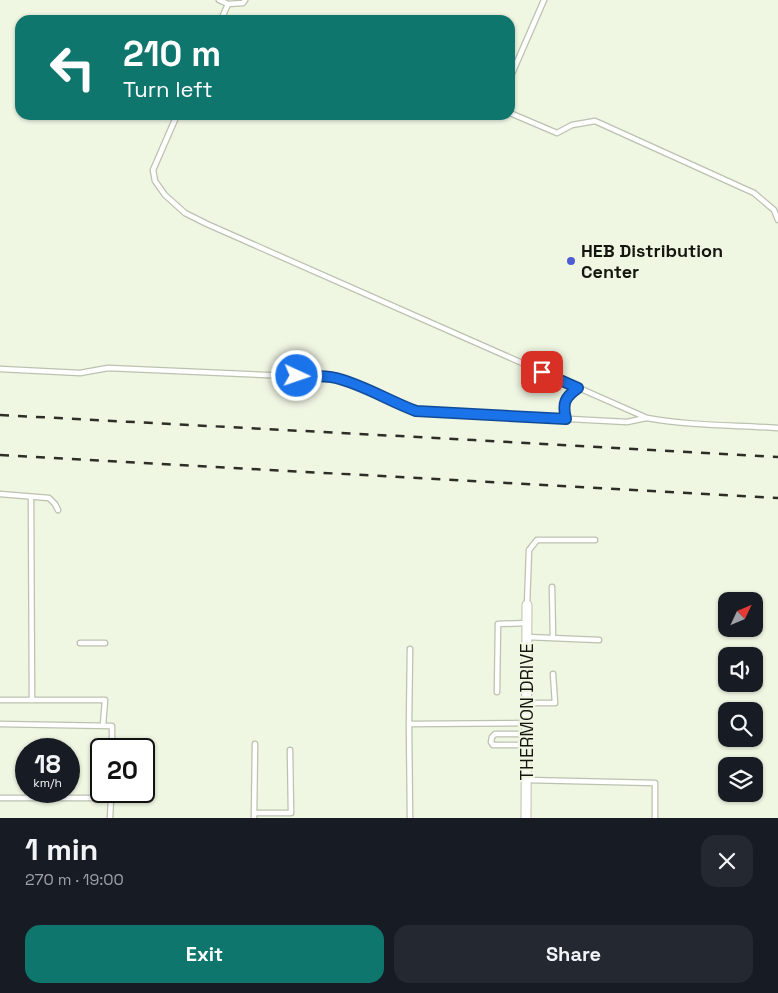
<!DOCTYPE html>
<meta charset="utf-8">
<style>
:root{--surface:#171b24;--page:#242831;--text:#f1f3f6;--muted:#9ea1a6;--accent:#0f766e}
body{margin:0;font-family:"Space Grotesk",sans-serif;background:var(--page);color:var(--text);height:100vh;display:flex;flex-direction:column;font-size:19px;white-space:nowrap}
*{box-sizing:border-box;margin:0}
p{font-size:16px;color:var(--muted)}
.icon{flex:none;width:28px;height:28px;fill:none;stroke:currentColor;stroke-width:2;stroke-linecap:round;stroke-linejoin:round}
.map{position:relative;height:818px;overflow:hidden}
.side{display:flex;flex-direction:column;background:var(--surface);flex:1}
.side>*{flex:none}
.hud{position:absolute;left:15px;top:15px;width:500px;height:105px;border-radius:15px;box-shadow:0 1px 4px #0004;background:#0f766e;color:#fff;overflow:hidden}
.needle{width:32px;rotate:46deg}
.fabs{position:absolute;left:718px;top:592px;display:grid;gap:10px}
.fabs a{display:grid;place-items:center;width:45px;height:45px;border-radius:10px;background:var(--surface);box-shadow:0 1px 4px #0004;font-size:25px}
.speed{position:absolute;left:15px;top:738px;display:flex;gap:10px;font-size:25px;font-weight:700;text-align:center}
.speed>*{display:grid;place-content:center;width:65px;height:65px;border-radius:50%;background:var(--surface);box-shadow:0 1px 4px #0004;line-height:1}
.speed small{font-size:12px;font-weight:400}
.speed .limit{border:2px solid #111;border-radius:8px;background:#fff;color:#111}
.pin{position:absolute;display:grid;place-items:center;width:42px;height:42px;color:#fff;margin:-21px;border-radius:10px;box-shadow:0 2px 8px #0006}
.me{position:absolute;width:55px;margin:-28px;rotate:93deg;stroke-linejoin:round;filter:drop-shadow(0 0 4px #0008)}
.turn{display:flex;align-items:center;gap:18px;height:105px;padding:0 25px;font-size:22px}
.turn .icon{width:65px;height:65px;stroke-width:2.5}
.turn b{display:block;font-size:35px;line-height:42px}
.round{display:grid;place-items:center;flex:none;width:52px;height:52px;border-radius:15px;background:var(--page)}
.summary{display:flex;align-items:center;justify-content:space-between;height:85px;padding:0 25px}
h1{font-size:30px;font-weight:700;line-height:38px}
.primary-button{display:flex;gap:10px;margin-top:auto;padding:10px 25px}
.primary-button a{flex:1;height:58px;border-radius:15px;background:var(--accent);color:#fff;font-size:20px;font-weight:700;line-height:58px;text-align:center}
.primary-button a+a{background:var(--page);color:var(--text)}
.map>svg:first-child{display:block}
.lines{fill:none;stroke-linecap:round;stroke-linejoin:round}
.lane-casing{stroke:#bbc2af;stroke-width:7}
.street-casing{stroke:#bbc2af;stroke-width:11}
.lane{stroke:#fff;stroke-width:4.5}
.street{stroke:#fff;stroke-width:9}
.rail{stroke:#2d2f27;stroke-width:2.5;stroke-dasharray:9 9;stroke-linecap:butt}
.route-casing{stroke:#114b97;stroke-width:12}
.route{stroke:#1a73e8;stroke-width:9}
.poi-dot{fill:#4d5cd1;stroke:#eff6e2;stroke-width:2}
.labels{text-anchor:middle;stroke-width:4.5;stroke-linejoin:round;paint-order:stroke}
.poi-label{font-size:18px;font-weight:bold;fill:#14160f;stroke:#eff6e2;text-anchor:start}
.street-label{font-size:18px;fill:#14160f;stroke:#eff6e2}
</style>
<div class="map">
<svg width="778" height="818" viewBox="0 0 778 818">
<rect width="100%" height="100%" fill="#eff6e2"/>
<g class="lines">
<g class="lane-casing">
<path id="lane" d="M219,0L228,4L243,3L245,0
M221,20L228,4
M510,78L544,0
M510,113L557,133L572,125L595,121L754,193L774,210L778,220
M177,115L153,170L155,181L165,195L185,213L207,224L647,418C691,426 734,425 778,428
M0,369L80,373L108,368L335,378C363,387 388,401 416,411L627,422L646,418
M566,419C562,403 565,397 578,388
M0,494L49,498L55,504L58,510
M31,497L32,700
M552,587L553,638
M527,605L529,550L537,540H595
M527,637L599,640
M80,643H105
M497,692L498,624L527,623
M0,700H105L103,725
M527,703H555L553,674
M0,724L112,726V749
M409,724L410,649
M526,745H493L491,742L492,737L495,734H526
M527,780L655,783V818
M0,798H111V791
M254,813H291L290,750
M110,818L111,798
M254,818L255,744
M410,818L409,724L527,723"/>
</g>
<g class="street-casing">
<path id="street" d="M526,818L527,605"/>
</g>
<use href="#lane" class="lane"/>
<use href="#street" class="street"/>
<path class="rail" d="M0,415L474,440L778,457
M0,455L778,498"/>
</g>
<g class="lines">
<g class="route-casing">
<path id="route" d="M297,376C310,376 324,375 336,378C364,385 389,401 416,411L566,419C562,403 565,397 578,388L542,372"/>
</g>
<use href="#route" class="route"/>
</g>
<circle class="poi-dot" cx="571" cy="261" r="5"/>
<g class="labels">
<g class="poi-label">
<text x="581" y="257">HEB Distribution<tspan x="581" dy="21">Center</tspan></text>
</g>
<g class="street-label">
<text transform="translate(527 712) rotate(-90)" y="6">THERMON DRIVE</text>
</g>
</g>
</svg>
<div class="fabs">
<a><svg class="needle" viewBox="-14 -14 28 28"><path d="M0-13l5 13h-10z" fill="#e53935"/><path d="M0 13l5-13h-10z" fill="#9ea1a6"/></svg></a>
<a><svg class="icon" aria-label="sound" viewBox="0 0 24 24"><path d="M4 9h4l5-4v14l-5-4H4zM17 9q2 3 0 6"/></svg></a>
<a><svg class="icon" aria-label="search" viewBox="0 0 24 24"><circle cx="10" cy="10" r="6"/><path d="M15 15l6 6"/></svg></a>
<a><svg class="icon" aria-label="layers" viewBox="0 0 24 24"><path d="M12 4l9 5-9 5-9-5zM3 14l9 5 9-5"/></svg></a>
</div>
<div class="speed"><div>18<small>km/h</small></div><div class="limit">20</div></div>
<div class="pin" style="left:542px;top:372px;background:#d93025"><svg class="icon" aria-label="arrive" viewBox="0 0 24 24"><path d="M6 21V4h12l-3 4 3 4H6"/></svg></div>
<svg class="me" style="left:297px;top:376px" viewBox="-20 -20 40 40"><circle r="17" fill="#1a73e8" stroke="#fff" stroke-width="3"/><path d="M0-11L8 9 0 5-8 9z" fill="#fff"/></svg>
<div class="hud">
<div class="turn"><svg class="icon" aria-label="left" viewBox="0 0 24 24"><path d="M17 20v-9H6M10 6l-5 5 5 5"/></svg><div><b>210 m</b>Turn left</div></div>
</div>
</div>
<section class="side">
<div class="summary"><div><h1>1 min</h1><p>270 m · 19:00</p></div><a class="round"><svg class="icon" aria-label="close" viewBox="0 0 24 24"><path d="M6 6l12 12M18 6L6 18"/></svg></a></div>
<div class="primary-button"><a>Exit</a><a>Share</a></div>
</section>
